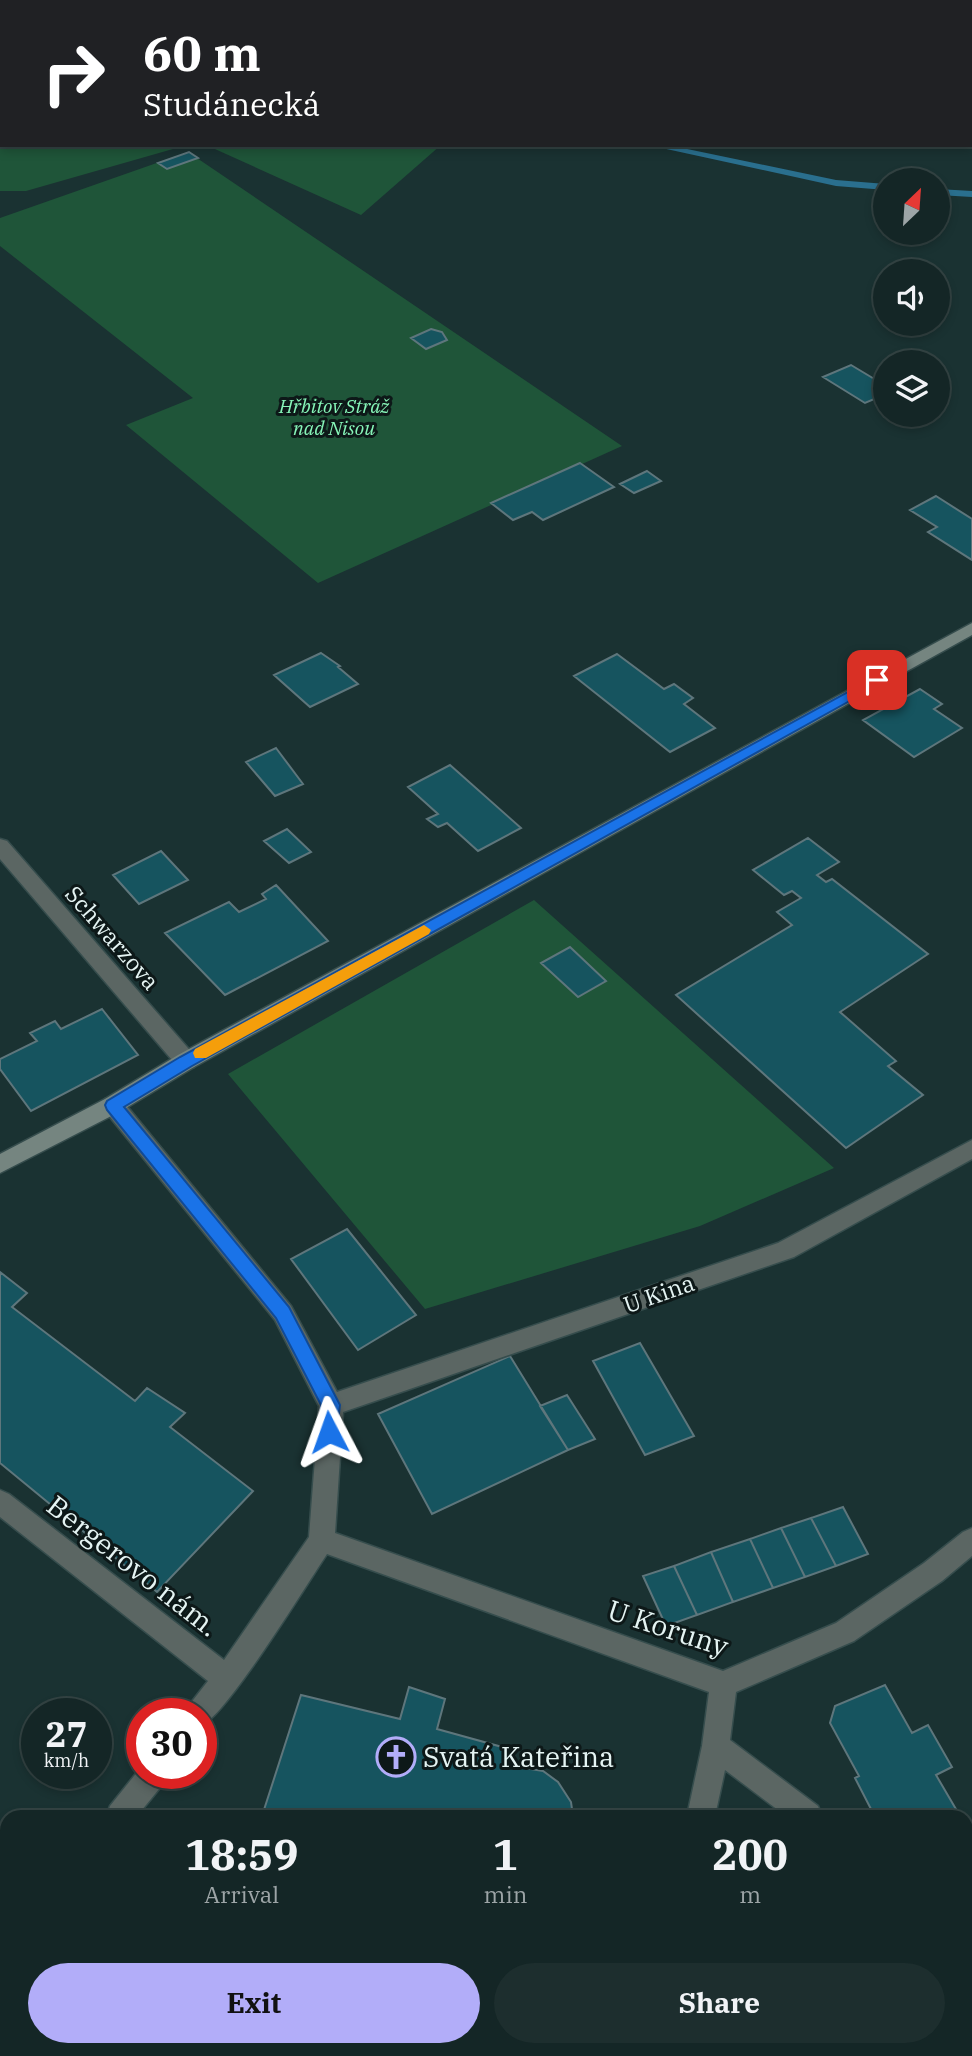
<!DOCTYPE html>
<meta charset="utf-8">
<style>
:root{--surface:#142626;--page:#1d2e2e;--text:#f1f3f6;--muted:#9da5a7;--line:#334343;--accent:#b2adf9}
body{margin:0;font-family:"IBM Plex Serif",serif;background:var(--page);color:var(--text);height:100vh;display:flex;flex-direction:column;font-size:26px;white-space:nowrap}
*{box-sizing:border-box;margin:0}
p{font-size:23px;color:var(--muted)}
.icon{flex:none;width:38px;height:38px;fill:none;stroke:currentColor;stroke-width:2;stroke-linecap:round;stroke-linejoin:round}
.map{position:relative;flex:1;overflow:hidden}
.drawer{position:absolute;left:0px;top:1810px;width:973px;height:247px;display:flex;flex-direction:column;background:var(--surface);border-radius:21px 21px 0 0;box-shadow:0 4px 10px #0003,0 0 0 2px var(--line)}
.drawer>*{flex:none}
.hud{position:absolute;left:0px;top:0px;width:973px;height:147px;box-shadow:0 4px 10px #0003,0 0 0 2px var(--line);background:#202124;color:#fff;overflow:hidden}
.needle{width:46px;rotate:25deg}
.buttons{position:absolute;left:873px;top:168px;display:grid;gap:14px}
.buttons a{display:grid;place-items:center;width:77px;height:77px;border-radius:50%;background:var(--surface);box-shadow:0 4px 10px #0003,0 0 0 2px var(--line);font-size:35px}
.speed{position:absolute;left:21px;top:1698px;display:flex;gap:14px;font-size:35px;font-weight:700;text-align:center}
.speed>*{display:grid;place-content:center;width:91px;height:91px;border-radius:50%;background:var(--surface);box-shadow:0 4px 10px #0003,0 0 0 2px var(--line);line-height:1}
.speed small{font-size:18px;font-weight:400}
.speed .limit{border:10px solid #d22;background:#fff;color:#111}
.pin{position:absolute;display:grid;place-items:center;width:60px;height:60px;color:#fff;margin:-30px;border-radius:14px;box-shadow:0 4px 10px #0006}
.me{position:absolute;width:77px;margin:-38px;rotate:356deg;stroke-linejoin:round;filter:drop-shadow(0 0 5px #0008)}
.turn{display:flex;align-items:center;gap:24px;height:147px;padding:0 28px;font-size:32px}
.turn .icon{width:91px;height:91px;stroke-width:2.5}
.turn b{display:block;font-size:49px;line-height:60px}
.eta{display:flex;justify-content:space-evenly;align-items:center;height:119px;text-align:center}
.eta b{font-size:42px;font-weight:700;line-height:49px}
.action{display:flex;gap:14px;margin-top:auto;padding:14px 28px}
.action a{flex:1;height:80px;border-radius:42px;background:var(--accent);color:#111;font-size:28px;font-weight:700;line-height:80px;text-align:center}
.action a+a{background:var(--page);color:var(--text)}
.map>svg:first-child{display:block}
.green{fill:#1f5539}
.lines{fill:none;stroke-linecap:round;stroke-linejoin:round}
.stream{fill:#2a6f8e;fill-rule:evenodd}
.building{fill:#16545f;stroke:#5e767c;stroke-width:2}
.street-casing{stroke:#364d4d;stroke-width:3}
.secondary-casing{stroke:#364d4d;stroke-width:3}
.street{fill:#5b6663;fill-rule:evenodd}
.secondary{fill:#758580;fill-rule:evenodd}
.route{fill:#1a73e8;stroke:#114b97;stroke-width:2}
.slow{fill:#f59e0b}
.labels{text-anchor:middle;stroke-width:6;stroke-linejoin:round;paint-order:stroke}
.far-park-label{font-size:19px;font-style:italic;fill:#87f6b9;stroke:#0d1818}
.street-label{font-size:23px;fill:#e5f4f3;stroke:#0d1818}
.near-street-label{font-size:28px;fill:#e5f4f3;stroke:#0d1818}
.near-poi-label{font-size:28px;fill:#e5f4f3;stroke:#0d1818;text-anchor:start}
</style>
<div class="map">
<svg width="972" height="2056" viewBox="0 0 972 2056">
<rect width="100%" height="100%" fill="#1a3232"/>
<path class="green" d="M173,0H528L532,2H169Z
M0,68L2,145H187L26,191H0Z
M206,145H441L361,215Z
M188,152L622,446L318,583L126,425L193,398L0,246V218Z
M534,900L834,1168L700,1226L425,1309L228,1074Z"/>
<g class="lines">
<path class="stream" d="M0,71L2,72V78L0,77Z
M648,145H668L836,180L886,184V190L836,186Z
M938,189L972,191V197L938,195Z"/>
</g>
<path class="building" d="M189,152L198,158L167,169L158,163Z
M431,329L442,332L447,340L426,349L411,338Z
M851,365L886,386V394L865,403L823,377Z
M580,463L614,487L543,520L532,512L513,520L491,503Z
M647,471L661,481L634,493L620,484Z
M936,496L972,519V560L928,532L937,527L910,510Z
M321,653L340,666L338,667L358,684L310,707L274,675Z
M617,654L664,689L674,684L693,698L684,704L715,728L670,752L574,676Z
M920,689L942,704L934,709L962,728L914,757L863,720Z
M276,748L303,784L275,796L246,762Z
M450,765L521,828L478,851L447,823L438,827L427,819L438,814L408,787Z
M287,829L311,852L289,863L264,841Z
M808,838L839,862L817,875L826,882L832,879L928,954L840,1012L896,1061L888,1066L923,1095L846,1148L676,995L792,925L777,912L801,898L792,891L784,895L753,870Z
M161,851L188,880L139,904L113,875Z
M276,885L328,941L225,995L165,933L229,902L239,912L266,899L262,894Z
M570,947L606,981L578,997L541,963Z
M102,1009L138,1055L31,1111L0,1069V1059L37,1041L30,1033L55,1021L61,1029Z
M347,1229L416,1315L358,1350L291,1259Z
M0,1272L27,1293L12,1307L135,1401L147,1388L185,1413L170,1427L253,1491L157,1592L0,1463Z
M640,1343L694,1436L645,1455L593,1361Z
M510,1356L568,1450L432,1514L378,1414Z
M567,1395L595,1439L568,1450L540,1406Z
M843,1507L868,1554L836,1566L811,1518Z
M811,1518L836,1566L805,1577L781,1528Z
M781,1528L805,1577L773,1588L750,1539Z
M750,1539L773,1588L733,1602L711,1552Z
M711,1552L733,1602L697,1615L674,1566Z
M674,1566L697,1615L666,1626L643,1576Z
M885,1685L912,1733L928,1725L952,1767L936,1775L960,1816H882L879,1811L873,1813L855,1778L859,1776L830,1723L835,1706Z
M409,1687L445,1699L437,1729L502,1747L519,1767L543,1771L558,1782L571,1802L573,1816H262L301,1695L400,1719Z
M678,2049H943V2056H677Z"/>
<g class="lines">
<g class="street-casing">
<path id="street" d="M759,0H773L775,2H760Z
M971,94L972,95V103H971Z
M0,839L7,841L194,1055L197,1061L194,1067L186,1069L178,1067L0,859Z
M113,1097L121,1099L291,1306L337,1392L778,1243L972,1140V1159L794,1257L343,1412L335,1533L723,1671L836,1623L924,1563L963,1532L972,1528V1556L942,1581L854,1641L736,1692L730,1740L818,1806L822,1816H786L725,1770L715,1816H687L702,1746L709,1692L327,1554C307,1584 226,1716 201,1726V1713H186L190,1704L208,1681L0,1517V1490L9,1494L224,1660L309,1537L319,1406L275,1320L105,1111L102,1105L105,1099Z
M142,1766V1773H168L164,1783L137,1816H106L110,1806Z
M966,1897L972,1900V1930L966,1927Z
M7,1919V1953L0,1956V1922Z
M350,2049H387L390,2056H353Z
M636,2049H666L664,2056H634Z"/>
</g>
<g class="secondary-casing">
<path id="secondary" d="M972,623V635L194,1067L121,1111L0,1173V1154L105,1099L178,1055Z"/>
</g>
<use href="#street" class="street"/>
<use href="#secondary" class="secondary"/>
</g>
<path class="route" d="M877,676L882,677V683L192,1066L124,1107L289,1307L340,1405L336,1438L329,1440L323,1438L320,1432L321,1405L276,1318L107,1110L105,1105L107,1101L180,1057Z"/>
<path class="slow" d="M424,925L431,930L429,934L206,1058H195L193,1053L195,1049Z"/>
<defs>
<g id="church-ring" transform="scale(2.0125)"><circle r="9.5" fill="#0d1818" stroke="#b2adf9" stroke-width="1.5"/><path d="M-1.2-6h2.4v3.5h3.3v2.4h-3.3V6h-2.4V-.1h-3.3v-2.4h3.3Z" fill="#b2adf9"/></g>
</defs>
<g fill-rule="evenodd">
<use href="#church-ring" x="396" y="1757"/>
</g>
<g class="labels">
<g class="far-park-label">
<text x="334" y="413">Hřbitov Stráž<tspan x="334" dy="22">nad Nisou</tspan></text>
</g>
<g class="street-label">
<text transform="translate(112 938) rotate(49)" y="8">Schwarzova</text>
<text transform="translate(659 1294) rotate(-19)" y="8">U Kina</text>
</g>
<g class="near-street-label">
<text transform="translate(133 1566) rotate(38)" y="10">Bergerovo nám.</text>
<text transform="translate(668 1628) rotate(18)" y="10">U Koruny</text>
</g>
<g class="near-poi-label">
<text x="423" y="1767">Svatá Kateřina</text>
</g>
</g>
</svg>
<div class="buttons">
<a><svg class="needle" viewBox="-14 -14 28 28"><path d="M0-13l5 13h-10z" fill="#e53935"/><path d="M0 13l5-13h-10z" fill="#9da5a7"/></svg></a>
<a><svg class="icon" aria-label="sound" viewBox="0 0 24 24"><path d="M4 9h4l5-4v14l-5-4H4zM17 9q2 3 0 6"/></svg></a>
<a><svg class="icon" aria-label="layers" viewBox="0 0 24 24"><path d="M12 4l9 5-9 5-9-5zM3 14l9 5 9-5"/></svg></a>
</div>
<div class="speed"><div>27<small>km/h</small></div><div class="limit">30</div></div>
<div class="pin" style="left:877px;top:680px;background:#d93025"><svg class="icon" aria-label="arrive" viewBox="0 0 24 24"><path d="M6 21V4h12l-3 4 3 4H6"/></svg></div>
<svg class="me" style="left:329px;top:1432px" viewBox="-20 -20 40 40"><path d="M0-17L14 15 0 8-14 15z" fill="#1a73e8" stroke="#fff" stroke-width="4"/></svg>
<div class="hud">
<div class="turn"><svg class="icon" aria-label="right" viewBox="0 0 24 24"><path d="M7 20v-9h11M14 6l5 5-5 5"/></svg><div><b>60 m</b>Studánecká</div></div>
</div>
<section class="drawer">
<div class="eta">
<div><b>18:59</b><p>Arrival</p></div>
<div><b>1</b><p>min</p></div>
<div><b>200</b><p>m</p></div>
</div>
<div class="action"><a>Exit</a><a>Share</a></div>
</section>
</div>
